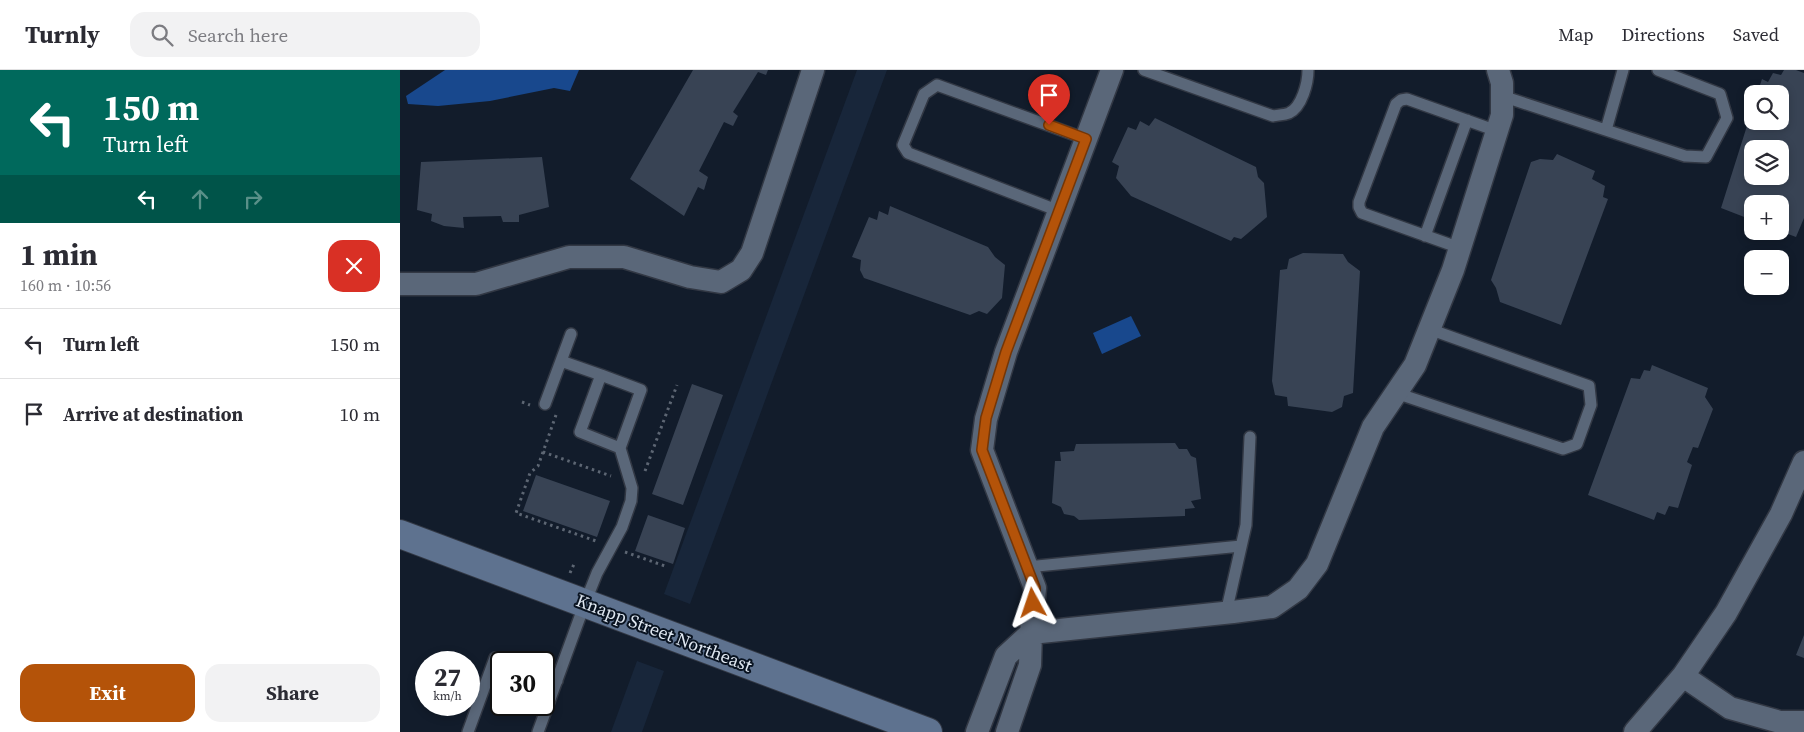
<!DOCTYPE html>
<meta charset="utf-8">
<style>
:root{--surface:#fff;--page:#f2f2f3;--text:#2b2b33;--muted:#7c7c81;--line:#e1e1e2;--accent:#b45309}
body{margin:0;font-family:"Source Serif 4",serif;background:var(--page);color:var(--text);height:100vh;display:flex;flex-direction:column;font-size:19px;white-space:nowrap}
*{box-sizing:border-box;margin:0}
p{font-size:16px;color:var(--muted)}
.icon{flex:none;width:28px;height:28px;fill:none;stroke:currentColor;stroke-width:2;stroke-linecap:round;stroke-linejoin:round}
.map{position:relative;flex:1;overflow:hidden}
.sheet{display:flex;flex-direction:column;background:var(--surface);width:400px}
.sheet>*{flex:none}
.banner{background:#00695c;color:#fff;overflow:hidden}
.fabs{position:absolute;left:1344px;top:15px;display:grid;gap:10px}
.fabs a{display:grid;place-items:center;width:45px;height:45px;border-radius:10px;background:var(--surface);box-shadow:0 2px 8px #0003;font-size:25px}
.speed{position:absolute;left:15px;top:581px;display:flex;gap:10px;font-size:25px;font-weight:700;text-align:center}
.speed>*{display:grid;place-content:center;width:65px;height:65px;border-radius:50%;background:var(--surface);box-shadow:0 2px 8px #0003;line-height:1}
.speed small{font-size:12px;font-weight:400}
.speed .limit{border:2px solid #111;border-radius:8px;background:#fff;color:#111}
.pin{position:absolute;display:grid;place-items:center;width:42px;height:42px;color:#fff;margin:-51px -21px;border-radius:50% 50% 50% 0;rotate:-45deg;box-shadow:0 0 5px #0007}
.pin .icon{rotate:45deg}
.me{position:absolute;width:55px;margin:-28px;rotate:355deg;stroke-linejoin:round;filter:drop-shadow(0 0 4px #0008)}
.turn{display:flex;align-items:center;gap:18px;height:105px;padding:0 20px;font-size:22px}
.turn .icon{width:65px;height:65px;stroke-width:2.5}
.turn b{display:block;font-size:35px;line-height:42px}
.lanes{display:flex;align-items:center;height:48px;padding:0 20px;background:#0003;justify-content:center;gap:25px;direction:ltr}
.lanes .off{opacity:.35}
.round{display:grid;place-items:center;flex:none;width:52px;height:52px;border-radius:15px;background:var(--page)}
.headline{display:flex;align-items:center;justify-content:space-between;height:85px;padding:0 20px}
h1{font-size:30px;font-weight:700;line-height:38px}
.action{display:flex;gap:10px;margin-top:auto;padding:10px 20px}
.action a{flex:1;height:58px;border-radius:15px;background:var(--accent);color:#fff;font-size:20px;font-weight:700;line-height:58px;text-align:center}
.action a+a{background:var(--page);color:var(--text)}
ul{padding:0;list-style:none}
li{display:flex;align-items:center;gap:15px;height:70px;padding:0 20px;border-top:1px solid var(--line)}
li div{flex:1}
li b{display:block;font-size:19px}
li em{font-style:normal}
header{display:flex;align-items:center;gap:30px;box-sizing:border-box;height:70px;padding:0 25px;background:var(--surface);border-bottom:1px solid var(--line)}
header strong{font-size:24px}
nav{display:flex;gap:28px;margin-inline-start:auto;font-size:18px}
.search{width:350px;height:45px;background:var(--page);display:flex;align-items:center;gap:12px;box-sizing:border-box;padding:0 18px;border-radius:15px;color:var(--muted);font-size:19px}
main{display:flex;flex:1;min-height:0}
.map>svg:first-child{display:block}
.built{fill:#18263a}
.water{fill:#18488d}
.building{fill:#384354;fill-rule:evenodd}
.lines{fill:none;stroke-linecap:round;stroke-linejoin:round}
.lane-casing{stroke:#323844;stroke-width:14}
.street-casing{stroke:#323844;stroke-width:25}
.secondary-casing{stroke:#323844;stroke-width:30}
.path{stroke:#5d6673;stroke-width:3;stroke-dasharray:2.5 4;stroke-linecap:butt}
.lane{stroke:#5a6779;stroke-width:11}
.street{stroke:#5a6779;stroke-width:22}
.secondary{stroke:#5e728f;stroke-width:28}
.route-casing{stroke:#753606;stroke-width:12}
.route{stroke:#b45309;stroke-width:9}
.labels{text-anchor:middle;stroke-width:4;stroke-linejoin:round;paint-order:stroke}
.street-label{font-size:18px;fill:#dfe7f1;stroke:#091321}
</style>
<header>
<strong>Turnly</strong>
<div class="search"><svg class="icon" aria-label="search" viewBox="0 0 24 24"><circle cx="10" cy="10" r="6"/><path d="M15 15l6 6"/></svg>Search here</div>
<nav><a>Map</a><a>Directions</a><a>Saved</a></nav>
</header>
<main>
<section class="sheet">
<div class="banner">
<div class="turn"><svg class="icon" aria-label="left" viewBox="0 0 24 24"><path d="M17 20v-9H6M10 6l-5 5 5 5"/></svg><div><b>150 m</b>Turn left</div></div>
<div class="lanes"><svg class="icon" aria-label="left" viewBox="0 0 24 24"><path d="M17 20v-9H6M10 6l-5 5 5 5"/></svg><svg class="icon off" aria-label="ahead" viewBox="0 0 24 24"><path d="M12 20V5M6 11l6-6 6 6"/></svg><svg class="icon off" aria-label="right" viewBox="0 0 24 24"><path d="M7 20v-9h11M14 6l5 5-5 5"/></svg></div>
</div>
<div class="headline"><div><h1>1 min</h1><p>160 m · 10:56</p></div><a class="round" style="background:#d93025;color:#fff"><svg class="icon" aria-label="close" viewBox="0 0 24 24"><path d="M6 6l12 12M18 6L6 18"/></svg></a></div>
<ul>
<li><svg class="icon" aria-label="left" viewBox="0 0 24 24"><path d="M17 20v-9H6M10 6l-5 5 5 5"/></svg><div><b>Turn left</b></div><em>150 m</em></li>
<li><svg class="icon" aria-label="arrive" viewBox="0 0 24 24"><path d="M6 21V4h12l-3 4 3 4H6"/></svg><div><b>Arrive at destination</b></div><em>10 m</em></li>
</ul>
<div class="action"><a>Exit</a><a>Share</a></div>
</section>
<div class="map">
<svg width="1404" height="662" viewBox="0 0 1404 662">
<rect width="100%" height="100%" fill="#121c2b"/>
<path class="built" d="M457,0H487L290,534L264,524Z
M237,591L264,601L242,662H211Z"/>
<path class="water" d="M45,0H179L170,21L154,18L90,31L38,36L8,34L6,26Z
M731,246L741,266L702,284L693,263Z"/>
<path class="building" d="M293,0H368L366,5L358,2L333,42L338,46L333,56L324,52L299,101L308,107L304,120L298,117L284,146L230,109Z
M1384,0H1396L1404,3V148L1396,167L1380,161V134H1352V150L1321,138L1352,40V51H1380V24H1357L1362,9L1368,12L1373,3L1381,5ZM1352,79H1380V106H1352Z
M755,48L856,97L858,107L864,113L867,147L841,169L834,167L831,171L731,126L716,108L719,96L712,92L728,57L736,60L740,51L749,56Z
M1157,84L1195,101L1192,109L1205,116L1203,127L1208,129L1161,255L1100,232L1096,218L1091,210L1131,92L1140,89L1153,90Z
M142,87L149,137L119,145V152H103L101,146L63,147L64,158L44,156L31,151L32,144L17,140L21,92Z
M490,136L588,177L595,187L605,195L602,228L587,244L579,241L570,245L464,208L460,200L461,190L452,187L469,147L477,150L479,141L488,145Z
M903,183L943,184L948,192L960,201L953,323L944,326L942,337L932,342L888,336L887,327L875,325L872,311L880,200L887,199L889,189Z
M1252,295L1308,318L1305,327L1313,339L1298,378L1293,377L1287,392L1292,395L1278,438L1269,436L1265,445L1257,442L1254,450L1188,425L1231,308L1240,309L1244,300L1250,301Z
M292,314L323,325L283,435L252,424Z
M775,373L779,379H787L791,386L796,388L801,429L791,431L795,438L785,439V446L679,450L674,446L664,444L661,437L652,433L655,391H661L660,382L674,381L676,374Z
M136,405L210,431L197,467L123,441Z
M248,445L285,458L273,494L235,481Z
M1404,565V588L1396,585Z"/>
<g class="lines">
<g class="lane-casing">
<path id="lane" d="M744,0L873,46C877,45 884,45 889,43C902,37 908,13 908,0
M1102,26L1285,86L1306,87L1327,48L1320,24L1258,0
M1206,60L1223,0
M659,141L508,83L503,75L524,24L537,15L686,69
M1025,166L1067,50
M1060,178L962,143L959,137V132L996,34L1001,30L1007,29L1097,61
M161,291L201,305
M996,323L1163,379L1177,374L1191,335L1189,316L1029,259
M145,334L171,264
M627,497L841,476
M826,543L846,455L850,367
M144,606L157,611
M68,662L95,588L106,592
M138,662L185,533L197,503L222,457L231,431L232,418L220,378L241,320L201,305L180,362L220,378"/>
</g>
<g class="street-casing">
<path id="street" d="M0,214H76L169,187H224L290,207L321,212L341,200L352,183L413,0
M631,563L833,542L872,537L898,519L917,494L973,357L1015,295L1053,200L1102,45V13L1098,0
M1283,606L1330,638L1380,652H1404
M577,662L606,586L631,563
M607,662L630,595L631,563L635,518L582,380L586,349L606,282L712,0
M1235,662L1283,606L1326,543L1381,444L1404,392"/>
</g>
<g class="secondary-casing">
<path id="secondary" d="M0,464L528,662"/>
</g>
<path class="path" d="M122,332L130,335
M156,345L143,382L211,406
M143,382L138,396L130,403L116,443L196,471
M245,401L277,315
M225,482L265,496
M170,503L174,494"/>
<use href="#lane" class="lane"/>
<use href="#street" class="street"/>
<use href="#secondary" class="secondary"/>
</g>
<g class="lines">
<g class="route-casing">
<path id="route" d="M633,533L635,518L582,380L586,348L606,282L686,69L649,55"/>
</g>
<use href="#route" class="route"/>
</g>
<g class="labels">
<g class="street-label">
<text transform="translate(264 563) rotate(21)" y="6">Knapp Street Northeast</text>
</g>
</g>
</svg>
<div class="fabs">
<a><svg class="icon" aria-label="search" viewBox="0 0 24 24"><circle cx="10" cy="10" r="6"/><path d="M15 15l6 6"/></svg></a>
<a><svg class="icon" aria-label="layers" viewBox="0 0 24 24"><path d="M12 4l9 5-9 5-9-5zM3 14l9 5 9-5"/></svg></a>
<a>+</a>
<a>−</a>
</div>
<div class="speed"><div>27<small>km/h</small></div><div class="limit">30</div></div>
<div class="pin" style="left:649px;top:55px;background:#d93025"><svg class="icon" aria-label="arrive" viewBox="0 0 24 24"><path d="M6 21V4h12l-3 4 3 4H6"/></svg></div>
<svg class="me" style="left:633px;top:533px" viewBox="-20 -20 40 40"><path d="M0-17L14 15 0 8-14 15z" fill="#b45309" stroke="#fff" stroke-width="4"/></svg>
</div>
</main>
